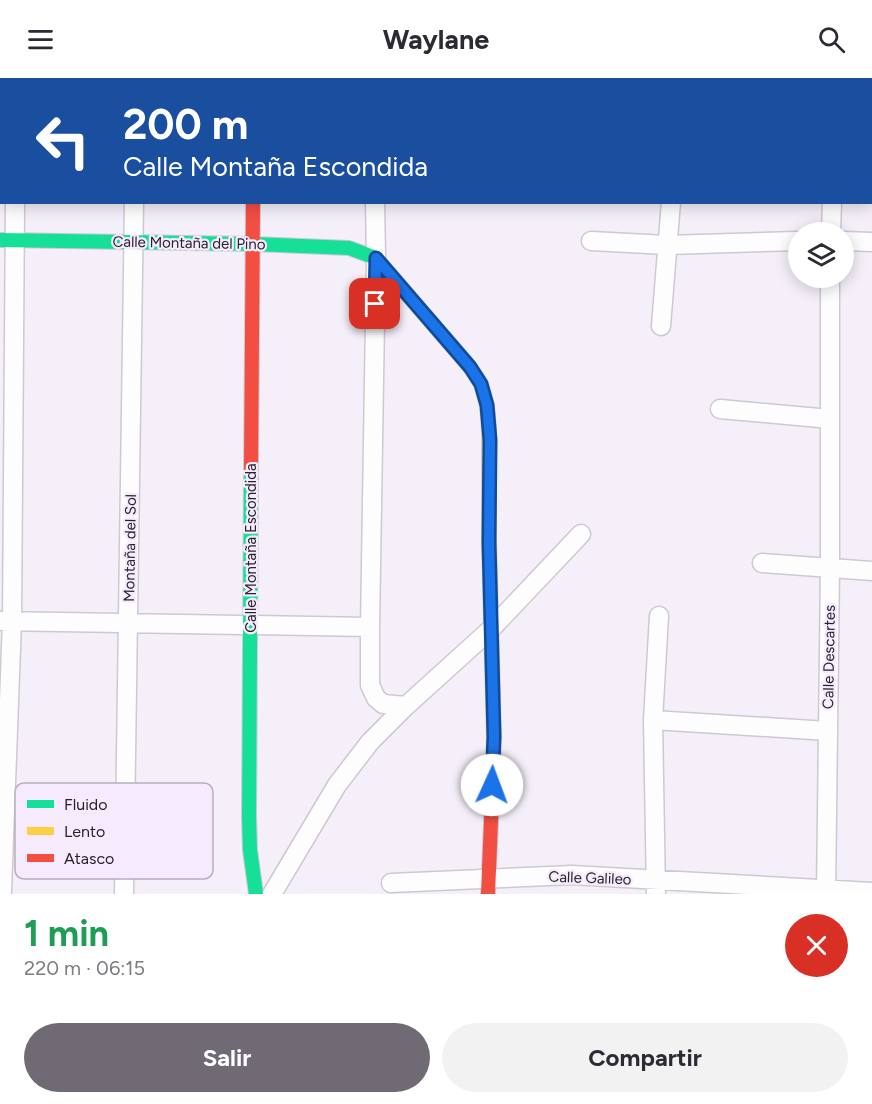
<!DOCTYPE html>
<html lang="es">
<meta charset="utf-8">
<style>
:root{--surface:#fff;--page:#f2f2f3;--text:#2b2b33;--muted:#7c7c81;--accent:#6f6a74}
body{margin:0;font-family:Figtree,sans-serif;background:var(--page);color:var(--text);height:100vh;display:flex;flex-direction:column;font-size:22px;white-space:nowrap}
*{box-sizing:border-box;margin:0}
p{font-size:20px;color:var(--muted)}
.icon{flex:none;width:33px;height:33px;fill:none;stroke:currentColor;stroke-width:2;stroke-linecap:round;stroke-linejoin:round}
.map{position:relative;height:816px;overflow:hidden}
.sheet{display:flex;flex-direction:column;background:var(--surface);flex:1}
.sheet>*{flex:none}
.top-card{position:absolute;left:0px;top:0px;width:873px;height:126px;box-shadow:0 3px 15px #0003;background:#1a4fa0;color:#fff;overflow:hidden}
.controls{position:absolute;left:788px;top:144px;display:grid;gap:12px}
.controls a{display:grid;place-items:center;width:66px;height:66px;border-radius:50%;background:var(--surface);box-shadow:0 3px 15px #0003;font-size:30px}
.pin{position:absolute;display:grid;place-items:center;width:51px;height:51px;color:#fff;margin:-26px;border-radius:12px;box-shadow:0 3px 9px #0006}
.me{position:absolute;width:66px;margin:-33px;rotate:2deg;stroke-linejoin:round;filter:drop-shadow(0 0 4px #0008)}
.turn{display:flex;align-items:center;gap:21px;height:126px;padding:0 24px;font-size:27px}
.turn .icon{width:78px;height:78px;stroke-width:2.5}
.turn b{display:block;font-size:42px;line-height:51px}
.round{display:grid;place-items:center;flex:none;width:63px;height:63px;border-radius:32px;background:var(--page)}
.head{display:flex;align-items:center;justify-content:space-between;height:102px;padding:0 24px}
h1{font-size:36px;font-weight:700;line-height:45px;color:#1e9e55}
.action{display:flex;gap:12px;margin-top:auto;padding:12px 24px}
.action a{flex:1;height:69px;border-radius:36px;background:var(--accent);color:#fff;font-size:24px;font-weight:700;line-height:69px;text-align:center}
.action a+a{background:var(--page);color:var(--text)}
header{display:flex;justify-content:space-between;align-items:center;height:78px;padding:0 24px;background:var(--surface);font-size:27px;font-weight:700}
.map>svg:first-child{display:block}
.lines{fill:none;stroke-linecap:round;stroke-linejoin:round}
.street-casing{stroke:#cec8d2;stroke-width:21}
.fast-casing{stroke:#cec8d2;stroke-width:16}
.slow-casing{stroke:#cec8d2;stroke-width:16}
.jam-casing{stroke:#cec8d2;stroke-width:16}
.street{stroke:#fdfdfe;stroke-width:18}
.fast{stroke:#16e098;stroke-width:14}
.slow{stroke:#ffcf43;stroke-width:14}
.jam{stroke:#f24e42;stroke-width:14}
.route-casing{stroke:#114b97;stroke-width:15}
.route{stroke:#1a73e8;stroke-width:10}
.labels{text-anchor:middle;stroke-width:4.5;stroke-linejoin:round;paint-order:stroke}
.street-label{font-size:15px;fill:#28222c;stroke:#f5ebfd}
.key{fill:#f5ebfd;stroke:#b8afbe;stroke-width:1.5}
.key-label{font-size:16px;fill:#28222c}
</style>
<header><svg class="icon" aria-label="menu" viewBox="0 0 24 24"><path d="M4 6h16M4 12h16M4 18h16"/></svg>Waylane<svg class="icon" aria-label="search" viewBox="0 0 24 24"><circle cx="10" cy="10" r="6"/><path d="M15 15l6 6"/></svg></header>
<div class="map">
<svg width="872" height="816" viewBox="0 0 872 816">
<rect width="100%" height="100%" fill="#f4eff9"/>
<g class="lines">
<g class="street-casing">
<path id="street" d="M18,2V0
M138,2V0
M254,2V0
M684,2V0
M841,2V0
M375,124L376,180L370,549V607L376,620L383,626L406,628
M831,154L832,124
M591,163L667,167L798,163
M843,163L872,164
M661,248L671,124
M720,331L830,341
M762,485L872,493
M0,543L370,549
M653,642L828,653
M391,805L572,797L872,814
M2,813L12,543L15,124
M124,816L134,124
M272,816L337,707L370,664L406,628L491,551L581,456
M656,816L653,642L659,538
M826,816L830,491V200"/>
</g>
<g class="fast-casing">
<path id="fast" d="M0,162L253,166L349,170L376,180L470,289L481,306L487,328L489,352
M251,390L249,739L250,772L256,816"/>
</g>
<g class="slow-casing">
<path id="slow" d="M489,352V464L494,659L492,719"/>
</g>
<g class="jam-casing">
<path id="jam" d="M251,390L253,124
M488,816L492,719"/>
</g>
<use href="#street" class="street"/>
<use href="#fast" class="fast"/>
<use href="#slow" class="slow"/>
<use href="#jam" class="jam"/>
</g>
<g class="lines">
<g class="route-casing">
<path id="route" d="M375,226L376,180L470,289L481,306L487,327L490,362L489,464L494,659L492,707"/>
</g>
<use href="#route" class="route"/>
</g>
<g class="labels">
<g class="street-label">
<text transform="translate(189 165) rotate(1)" y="5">Calle Montaña del Pino</text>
<text transform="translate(130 470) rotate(-89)" y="5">Montaña del Sol</text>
<text transform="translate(251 470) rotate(-90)" y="5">Calle Montaña Escondida</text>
<text transform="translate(829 579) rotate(-89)" y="5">Calle Descartes</text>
<text transform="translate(590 800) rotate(2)" y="5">Calle Galileo</text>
</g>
</g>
<rect x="15" y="705" width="198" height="96" rx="9" class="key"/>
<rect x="27" y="722" width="27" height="8" fill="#16e098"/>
<rect x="27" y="749" width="27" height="8" fill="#ffcf43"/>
<rect x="27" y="776" width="27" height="8" fill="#f24e42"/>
<g class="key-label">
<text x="64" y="732">Fluido</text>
<text x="64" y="759">Lento</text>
<text x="64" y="786">Atasco</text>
</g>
</svg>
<div class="controls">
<a><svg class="icon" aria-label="layers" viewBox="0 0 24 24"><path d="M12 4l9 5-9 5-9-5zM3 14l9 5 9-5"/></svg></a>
</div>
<div class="pin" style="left:375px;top:226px;background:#d93025"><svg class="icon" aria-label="arrive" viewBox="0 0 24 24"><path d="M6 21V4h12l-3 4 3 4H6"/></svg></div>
<svg class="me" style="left:492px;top:707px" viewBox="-20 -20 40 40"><circle r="19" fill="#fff"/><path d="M0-13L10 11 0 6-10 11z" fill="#1a73e8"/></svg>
<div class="top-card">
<div class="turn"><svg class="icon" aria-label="left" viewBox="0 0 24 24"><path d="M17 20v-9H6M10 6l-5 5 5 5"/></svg><div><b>200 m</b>Calle Montaña Escondida</div></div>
</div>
</div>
<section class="sheet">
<div class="head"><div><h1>1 min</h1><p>220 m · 06:15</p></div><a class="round" style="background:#d93025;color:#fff"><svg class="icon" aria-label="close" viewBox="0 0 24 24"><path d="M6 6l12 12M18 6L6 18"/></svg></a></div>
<div class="action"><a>Salir</a><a>Compartir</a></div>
</section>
